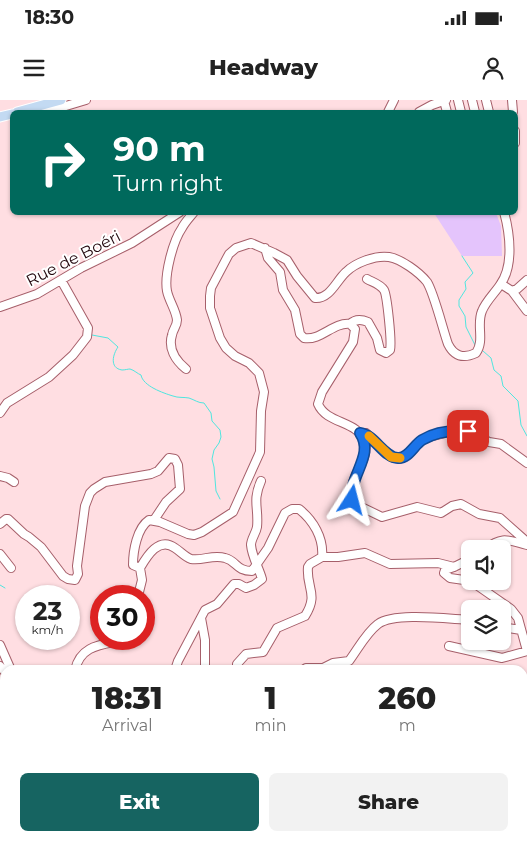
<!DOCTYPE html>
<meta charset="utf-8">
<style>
:root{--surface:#fff;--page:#f2f2f2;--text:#222;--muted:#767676;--accent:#166461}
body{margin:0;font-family:Montserrat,sans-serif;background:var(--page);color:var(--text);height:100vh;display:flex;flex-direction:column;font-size:19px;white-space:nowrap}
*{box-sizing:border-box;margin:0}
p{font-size:16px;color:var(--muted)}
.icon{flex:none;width:28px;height:28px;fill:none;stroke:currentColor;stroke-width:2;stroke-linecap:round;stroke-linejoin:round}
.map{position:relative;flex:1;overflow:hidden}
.sheet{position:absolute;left:0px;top:565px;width:528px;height:176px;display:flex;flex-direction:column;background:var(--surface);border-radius:15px 15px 0 0;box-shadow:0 1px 4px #0004}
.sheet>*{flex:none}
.hud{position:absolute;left:10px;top:10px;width:508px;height:105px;border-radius:8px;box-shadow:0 1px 4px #0004;background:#00695c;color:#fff;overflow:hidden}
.fabs{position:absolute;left:461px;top:440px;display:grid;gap:10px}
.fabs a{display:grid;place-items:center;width:50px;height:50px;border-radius:8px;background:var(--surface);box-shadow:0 1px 4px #0004;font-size:25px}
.speed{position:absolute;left:15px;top:485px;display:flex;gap:10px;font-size:25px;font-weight:700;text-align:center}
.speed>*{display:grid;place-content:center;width:65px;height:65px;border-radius:50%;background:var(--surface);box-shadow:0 1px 4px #0004;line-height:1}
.speed small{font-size:12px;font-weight:400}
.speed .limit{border:8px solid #d22;background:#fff;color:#111}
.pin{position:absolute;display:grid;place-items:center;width:42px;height:42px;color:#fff;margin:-21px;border-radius:10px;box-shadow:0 2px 8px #0006}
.me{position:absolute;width:55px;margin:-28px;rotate:9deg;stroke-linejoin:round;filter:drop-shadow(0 0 4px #0008)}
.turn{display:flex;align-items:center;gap:18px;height:105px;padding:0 20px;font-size:22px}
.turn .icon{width:65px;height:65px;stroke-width:2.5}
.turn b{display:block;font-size:35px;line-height:42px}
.eta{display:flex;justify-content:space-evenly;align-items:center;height:85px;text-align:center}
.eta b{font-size:30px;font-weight:800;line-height:35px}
.primary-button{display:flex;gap:10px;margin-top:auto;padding:10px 20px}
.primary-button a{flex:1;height:58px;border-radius:8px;background:var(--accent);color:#fff;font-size:20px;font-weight:800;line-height:58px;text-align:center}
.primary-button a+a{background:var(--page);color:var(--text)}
.status{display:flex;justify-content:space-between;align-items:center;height:35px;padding:0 25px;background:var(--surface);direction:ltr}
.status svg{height:14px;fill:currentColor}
header{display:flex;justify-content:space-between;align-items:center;height:65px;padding:0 20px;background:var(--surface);font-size:22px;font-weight:800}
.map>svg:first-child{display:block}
.green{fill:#e4c4fc}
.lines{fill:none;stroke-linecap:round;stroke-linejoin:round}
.stream{stroke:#4fe6df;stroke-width:1}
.minor-casing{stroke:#a65f6a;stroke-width:10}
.major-casing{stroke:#fff;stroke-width:11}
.minor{stroke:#fff;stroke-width:8}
.major{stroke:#c3daf2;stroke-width:9}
.route-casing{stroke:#114b97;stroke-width:12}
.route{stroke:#1a73e8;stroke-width:9}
.slow{stroke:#f59e0b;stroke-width:9}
.labels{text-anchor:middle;stroke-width:4;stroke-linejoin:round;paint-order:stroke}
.street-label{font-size:16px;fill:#23080e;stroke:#fff}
</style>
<div class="status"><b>18:30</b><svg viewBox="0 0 49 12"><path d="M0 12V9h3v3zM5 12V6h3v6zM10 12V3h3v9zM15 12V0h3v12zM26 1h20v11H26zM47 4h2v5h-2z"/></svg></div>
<header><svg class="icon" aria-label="menu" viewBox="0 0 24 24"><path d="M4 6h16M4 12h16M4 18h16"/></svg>Headway<svg class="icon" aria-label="person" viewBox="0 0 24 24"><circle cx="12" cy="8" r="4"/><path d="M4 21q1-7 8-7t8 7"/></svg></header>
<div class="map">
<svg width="527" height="741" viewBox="0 0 527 741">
<rect width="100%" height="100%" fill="#ffdee2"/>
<path class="green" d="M434,113H496L501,126L502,156H462Z
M527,712V741H283L289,736H522L523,715Z"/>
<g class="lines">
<path class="stream" d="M462,156L473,173L465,182L466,189L459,200V206L465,216L466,227L476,247
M92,235L108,238L118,247C113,254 109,268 122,270C125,270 128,269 130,269C134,270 138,274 141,275C143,286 163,293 173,296C178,298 184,297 189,298C195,300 198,303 204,303L211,313L212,321L220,330L221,337L219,343L214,350L212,359L214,367L216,391L220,399
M483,251L491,258L494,270L501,276L503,286L518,301L521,325L527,336
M0,485L5,488"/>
<g class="minor-casing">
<path id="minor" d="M458,0L461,12
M472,0L475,12
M486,0L489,12
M512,0L513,12
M444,1L447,12
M46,12L86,0
M388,12L394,0
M419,12L432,5L446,0
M515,31V43
M265,148L268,158L280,172L283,190L295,210L300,234L304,238C321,241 333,222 350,224L355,229L353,242L322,292L318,304C327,325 359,320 365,343C370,363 343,382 353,403L382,417L417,407L441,413L452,406L461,404L479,414L500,418L527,442
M501,184L512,191L517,189L527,180
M512,191L527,211
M0,207L37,194L81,168L132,143L180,112
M350,224C355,219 361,219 368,222L377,238L380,250L386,253L390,250C392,242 387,195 384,190C380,184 372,182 367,179
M186,269C175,260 168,248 172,235C173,229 177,226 177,220C176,210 169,201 167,191C164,175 173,141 182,128C185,122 190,117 194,112
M0,313L7,303L49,277L73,255L87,237L88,228L61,180
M360,333H366L391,357L399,359L407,355L421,341L429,337L457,330L468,331L489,342L501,344L527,363
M0,376L8,378L14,382
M0,424L6,419H8L24,434L29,437L41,447L63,476L68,479L75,480L78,474L77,466L85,406L90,393L94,389L105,382L151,374L158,371L169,358L175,359L178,365L180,389L166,402L154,420
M485,449C503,436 507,440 527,445
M0,454L11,468
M322,457C324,438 313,420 299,409H292L285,413L268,448L252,471C236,471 237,461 225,458C213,454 203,461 191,459C185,457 180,451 175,448C159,436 147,456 140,468L133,465C133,451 137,428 149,420L160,422L188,434L194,435L202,432L233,412L260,352L261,311L264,292L259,273L249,263L235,256L226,248L220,238L210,208V196L211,188L229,154L236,148L251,143L274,153L287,160L297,176L315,198C330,199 336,181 346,172C355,163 375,155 389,157C401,159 419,172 427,182C434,193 443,230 448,244C454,256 463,259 476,253C485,240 476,225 482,211C486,201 494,194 500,185C514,166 510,134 504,112
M322,457H338L365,453L390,464L438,463L454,467L470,459
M454,467L445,470L444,473L450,478L464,480L478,486L511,509L518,518L527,551
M138,496L142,480L140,468
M201,518L205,540V570
M502,527L521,530
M0,545L11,570
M449,546L502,558L527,551
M0,566L5,572
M75,570C81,543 105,545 127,539
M175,570L178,561L205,510L217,504L234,484H239L246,488L254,485L262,479C259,468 252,457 251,445C251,439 256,433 257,427C259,408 252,401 261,381
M237,570V564L246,554L263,552L277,528L305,516C319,494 306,488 308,467L310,464L322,457
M303,570L306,568H323L333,563L349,561C358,549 366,533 378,524C395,512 448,519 470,520
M522,610H527
M0,628H5
M0,683L5,682
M522,699L525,701
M261,736L262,741
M199,741L200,736
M224,741V736"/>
</g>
<g class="major-casing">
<path id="major" d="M17,12L61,0
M0,17L12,14"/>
</g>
<use href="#minor" class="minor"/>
<use href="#major" class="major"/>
</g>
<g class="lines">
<g class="route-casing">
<path id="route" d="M352,400C349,375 375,355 360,333C375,335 384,358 398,358C408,359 414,345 422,340C435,332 453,330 468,331"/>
</g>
<use href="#route" class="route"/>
<path class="slow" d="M369,336L391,357L400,358"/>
</g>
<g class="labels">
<g class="street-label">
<text transform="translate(73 158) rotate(-27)" y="6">Rue de Boéri</text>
</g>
</g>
</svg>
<div class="fabs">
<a><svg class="icon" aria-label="sound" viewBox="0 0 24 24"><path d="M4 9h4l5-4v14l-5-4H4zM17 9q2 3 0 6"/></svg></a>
<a><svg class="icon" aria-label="layers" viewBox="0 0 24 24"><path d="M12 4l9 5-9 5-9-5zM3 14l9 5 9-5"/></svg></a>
</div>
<div class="speed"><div>23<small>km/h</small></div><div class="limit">30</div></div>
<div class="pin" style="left:468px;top:331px;background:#d93025"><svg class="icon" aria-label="arrive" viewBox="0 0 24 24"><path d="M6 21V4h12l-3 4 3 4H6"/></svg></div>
<svg class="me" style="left:352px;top:400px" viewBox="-20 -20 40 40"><path d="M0-17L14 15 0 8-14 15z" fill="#1a73e8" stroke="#fff" stroke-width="4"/></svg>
<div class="hud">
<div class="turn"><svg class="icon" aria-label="right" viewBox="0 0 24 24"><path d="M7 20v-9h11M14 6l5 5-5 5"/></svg><div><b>90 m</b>Turn right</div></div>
</div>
<section class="sheet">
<div class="eta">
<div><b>18:31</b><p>Arrival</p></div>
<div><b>1</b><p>min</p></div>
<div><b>260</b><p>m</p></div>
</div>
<div class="primary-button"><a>Exit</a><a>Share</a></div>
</section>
</div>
